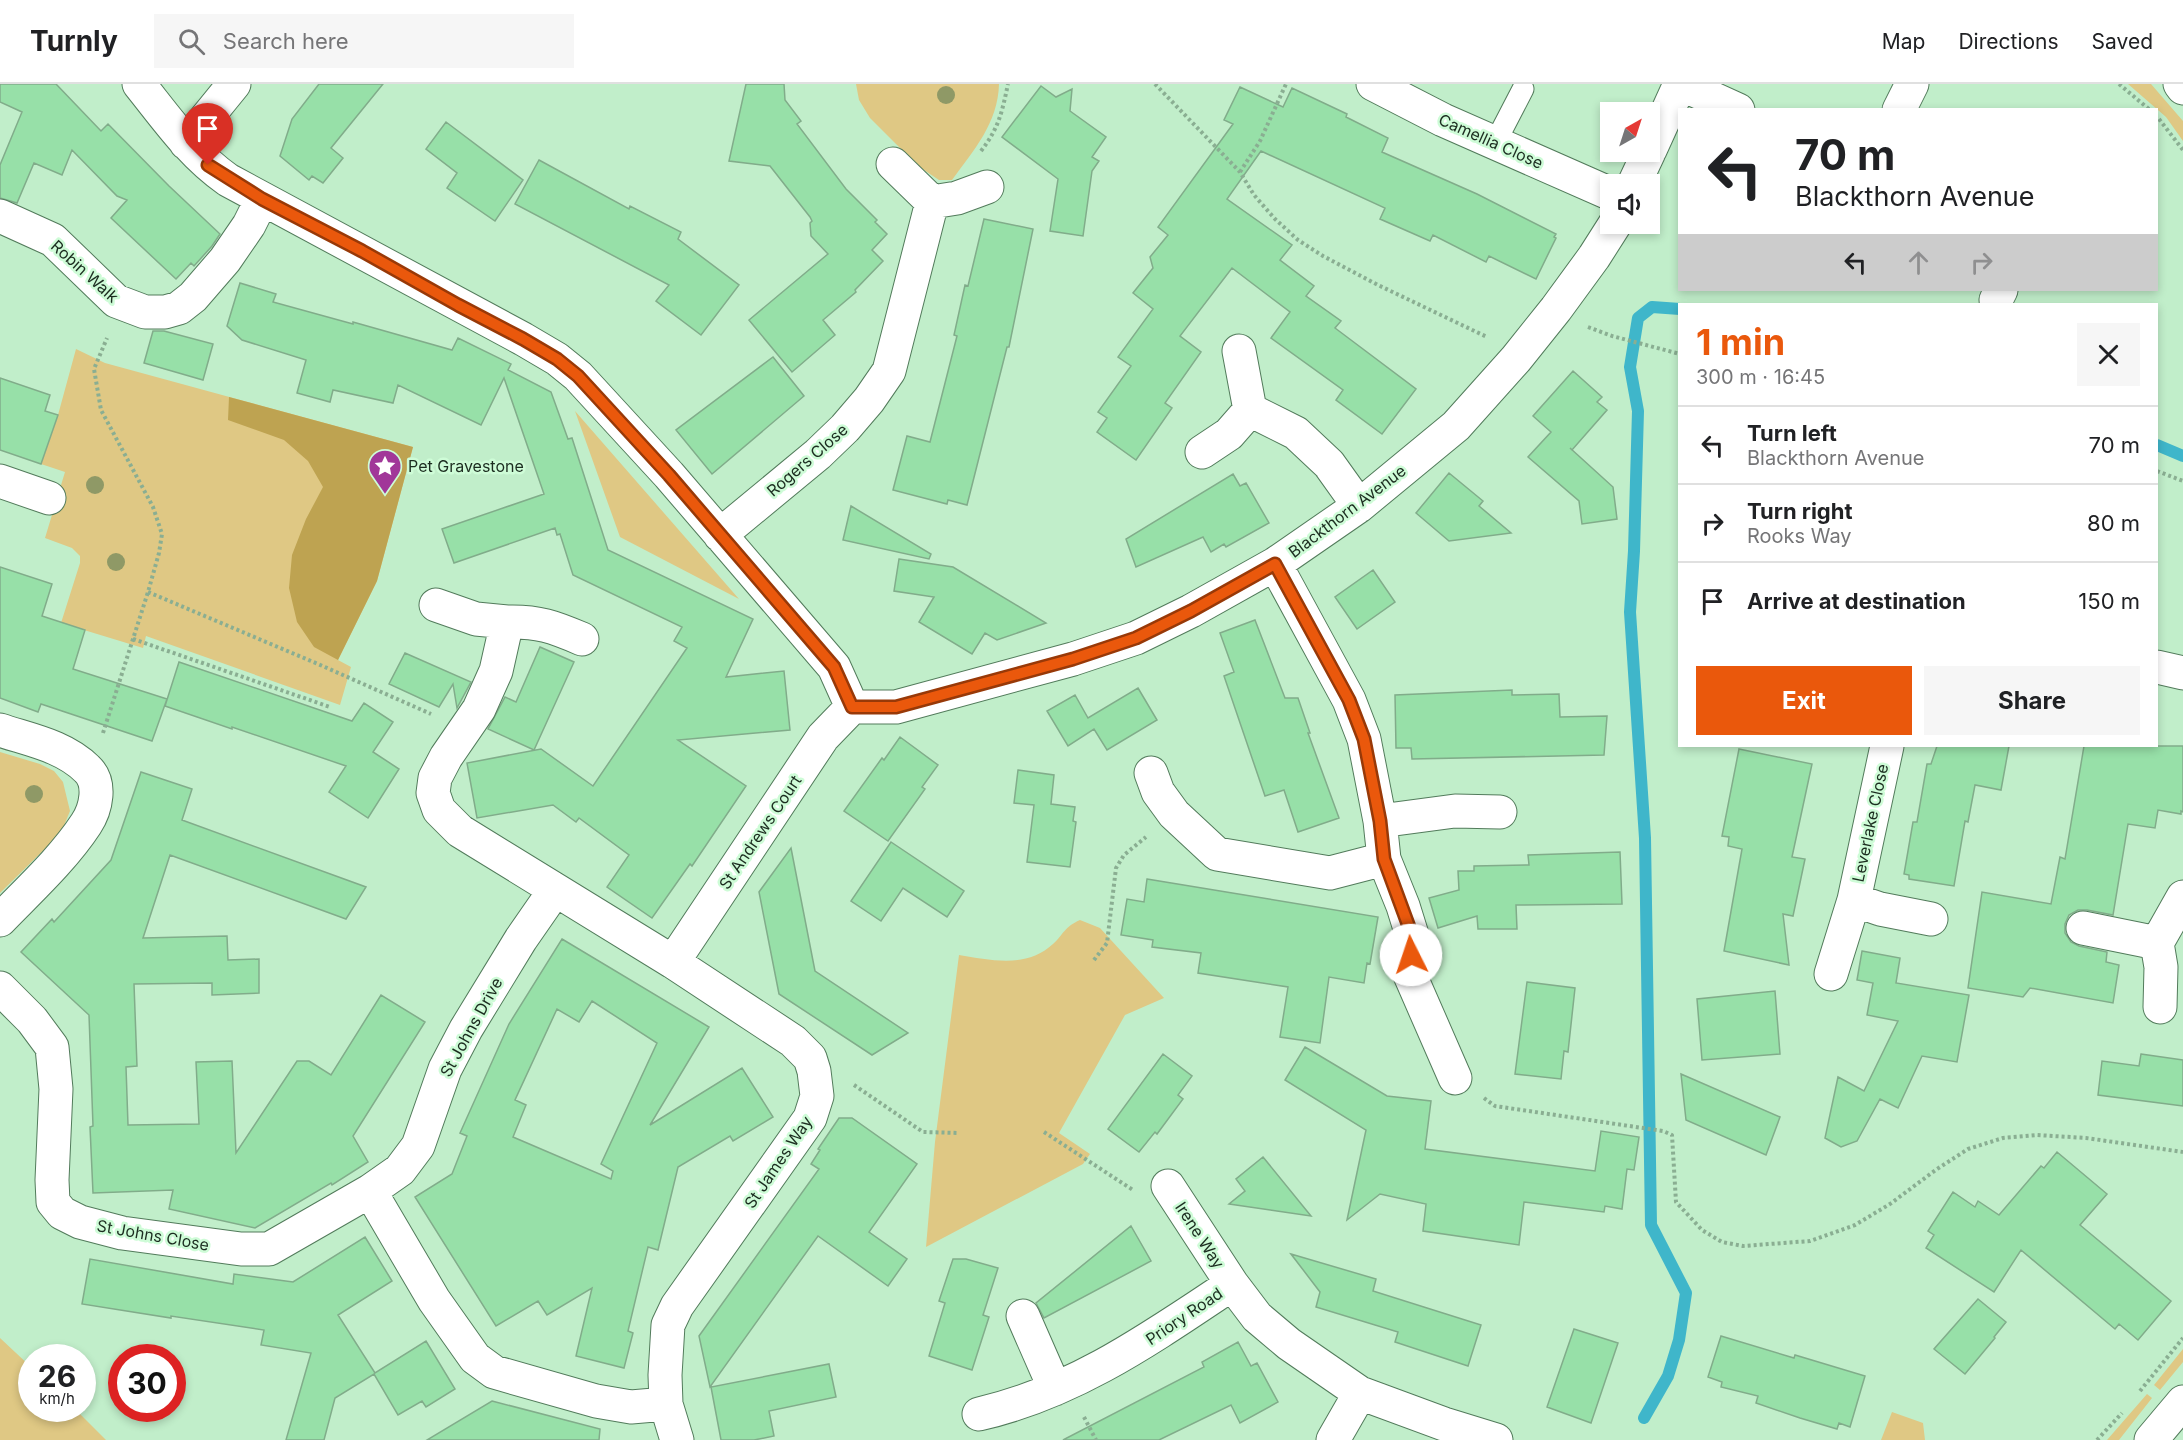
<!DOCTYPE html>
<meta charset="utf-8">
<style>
:root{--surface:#fff;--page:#f6f6f6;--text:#202124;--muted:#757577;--line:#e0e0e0;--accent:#ea580c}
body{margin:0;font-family:Inter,sans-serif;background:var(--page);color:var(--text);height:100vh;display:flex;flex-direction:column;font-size:22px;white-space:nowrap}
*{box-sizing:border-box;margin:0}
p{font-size:20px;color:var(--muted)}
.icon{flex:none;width:33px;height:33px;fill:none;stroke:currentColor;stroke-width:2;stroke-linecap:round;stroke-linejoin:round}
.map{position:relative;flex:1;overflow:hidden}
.details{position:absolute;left:1678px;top:219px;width:480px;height:444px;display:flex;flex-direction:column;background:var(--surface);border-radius:0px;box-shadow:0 3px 9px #0003}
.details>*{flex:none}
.guide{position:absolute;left:1678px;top:24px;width:480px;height:183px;border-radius:0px;box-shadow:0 3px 9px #0003;background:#fff;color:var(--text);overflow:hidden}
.needle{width:39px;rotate:39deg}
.fabs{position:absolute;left:1600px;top:18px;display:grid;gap:12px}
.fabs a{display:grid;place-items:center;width:60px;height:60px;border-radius:0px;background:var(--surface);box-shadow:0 3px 9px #0003;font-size:30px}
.speed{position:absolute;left:18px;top:1260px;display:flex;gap:12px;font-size:30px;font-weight:700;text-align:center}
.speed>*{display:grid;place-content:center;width:78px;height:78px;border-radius:50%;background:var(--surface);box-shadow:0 3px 9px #0003;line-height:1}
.speed small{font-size:15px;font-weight:400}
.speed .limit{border:9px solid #d22;background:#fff;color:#111}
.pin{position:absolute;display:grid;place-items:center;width:51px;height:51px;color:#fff;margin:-62px -26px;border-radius:50% 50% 50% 0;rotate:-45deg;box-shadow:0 0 6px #0007}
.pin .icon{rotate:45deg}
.me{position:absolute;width:66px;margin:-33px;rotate:356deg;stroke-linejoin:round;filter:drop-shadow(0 0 4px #0008)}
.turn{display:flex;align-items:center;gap:21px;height:126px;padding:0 18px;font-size:27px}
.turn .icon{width:78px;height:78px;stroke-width:2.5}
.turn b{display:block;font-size:42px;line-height:51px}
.lanes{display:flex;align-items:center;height:57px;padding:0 18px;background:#0003;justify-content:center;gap:30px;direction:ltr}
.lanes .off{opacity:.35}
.round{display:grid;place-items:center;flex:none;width:63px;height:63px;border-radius:0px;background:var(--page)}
.overview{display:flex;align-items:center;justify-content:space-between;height:102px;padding:0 18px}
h1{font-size:36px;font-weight:700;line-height:45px;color:var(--accent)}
.cta{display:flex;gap:12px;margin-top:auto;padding:12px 18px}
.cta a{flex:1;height:69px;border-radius:0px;background:var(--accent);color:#fff;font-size:24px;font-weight:700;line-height:69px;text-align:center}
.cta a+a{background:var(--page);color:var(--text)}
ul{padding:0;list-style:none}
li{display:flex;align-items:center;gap:18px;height:78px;padding:0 18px;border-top:2px solid var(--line)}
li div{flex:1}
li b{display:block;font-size:22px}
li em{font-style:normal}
header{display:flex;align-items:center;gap:36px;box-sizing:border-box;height:84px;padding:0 30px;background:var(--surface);border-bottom:2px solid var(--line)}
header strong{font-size:28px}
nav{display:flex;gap:33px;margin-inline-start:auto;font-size:21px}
.search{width:420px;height:54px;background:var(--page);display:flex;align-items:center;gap:15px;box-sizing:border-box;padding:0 21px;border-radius:0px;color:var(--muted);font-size:22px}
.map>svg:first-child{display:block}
.green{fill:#dfc884}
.forest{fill:#bea351}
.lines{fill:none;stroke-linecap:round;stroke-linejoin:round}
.stream{stroke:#3fb6ca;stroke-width:12}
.building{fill:#97e0a8;stroke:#81ac8a;stroke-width:1.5;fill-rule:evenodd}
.service-casing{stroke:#527b5b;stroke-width:23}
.minor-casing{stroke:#527b5b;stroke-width:35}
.tertiary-casing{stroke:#527b5b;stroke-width:35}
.path{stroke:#8aae92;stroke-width:4;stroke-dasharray:3 3;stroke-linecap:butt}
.service{stroke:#fff;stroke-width:21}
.minor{stroke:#fff;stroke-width:33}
.tertiary{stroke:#fff;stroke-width:33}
.tree{fill:#8f9966}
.route-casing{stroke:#983908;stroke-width:15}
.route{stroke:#ea580c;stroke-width:10}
.labels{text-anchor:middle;stroke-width:5;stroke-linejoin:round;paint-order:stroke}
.street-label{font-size:16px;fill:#1c2d20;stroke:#cefcd7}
.poi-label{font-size:16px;fill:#1c2d20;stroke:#cefcd7;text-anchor:start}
</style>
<header>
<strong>Turnly</strong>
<div class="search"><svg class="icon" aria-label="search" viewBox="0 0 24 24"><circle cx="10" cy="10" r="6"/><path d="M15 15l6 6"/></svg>Search here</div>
<nav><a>Map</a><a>Directions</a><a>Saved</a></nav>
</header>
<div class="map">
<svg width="2183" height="1356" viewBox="0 0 2183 1356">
<rect width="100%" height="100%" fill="#c1eeca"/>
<path class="green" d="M856,0H999C998,39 974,66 952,96H939L918,82L870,34L859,16Z
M2128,0H2151L2183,37V57L2166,33Z
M76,265L105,279L413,363L377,497L338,576L351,583L340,621L146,552L143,564L61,539L80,479V472L72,464L45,454L65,388L41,380L58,331Z
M575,327L739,515L620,453Z
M0,668L40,680L54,687L63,698L70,727L61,749L0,809Z
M1080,836L1100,844L1164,914L1125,931L1059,1049L1090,1070L1083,1080L926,1163L935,1058L959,871C991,876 1026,885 1053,860C1064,850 1064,843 1080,836Z
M0,1254L31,1283L32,1324L75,1325L106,1356H0Z
M2183,1265V1278L2160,1306L2154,1301Z
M2147,1310L2152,1314L2119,1356H2107Z
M1892,1328L1923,1339L1925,1356H1881Z"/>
<path class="forest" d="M229,313L413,363L377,497L338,576L314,563L297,538L289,504L292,471L306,435L323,403L308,377L284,356L228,336Z"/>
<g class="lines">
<path class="stream" d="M2157,361L2183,372
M1644,1334L1668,1292L1679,1256L1686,1209L1651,1141L1645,754L1630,528L1634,467L1638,327L1630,283L1638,234L1652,223L1680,225"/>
</g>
<path class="building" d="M0,0H56L101,47L108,40L169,102L220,150L212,162L194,182L191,179L176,195L111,134L127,116L117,112L72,66L62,91L34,79L17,119L0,114V81L22,28L0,18Z
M319,0H383L331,64L343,74L323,99L312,92L309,96L280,72L292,35Z
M746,0H784L785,16L801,37L797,40L846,105L877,136L875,138L887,150L872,166L883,177L855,206L856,208L823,236L835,251L792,288L749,236L828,170L811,152L810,139L812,137L810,133L770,82L729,77Z
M1041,2L1056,13L1072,5L1070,27L1106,53L1092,73L1099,77L1092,87L1083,152L1050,147L1058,95L1002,53Z
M1240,3L1283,23L1292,4L1347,30L1346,33L1388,54L1382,68L1477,110L1556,150L1554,153L1556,154L1536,195L1489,172L1486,178L1433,151L1430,157L1380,135L1385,124L1261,67L1227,115L1292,161L1280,176L1314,202L1306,212L1341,237L1335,244L1416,305L1382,350L1336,316L1343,306L1271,254L1290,228L1232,184L1180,252L1201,268L1165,319L1172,324L1136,376L1097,348L1107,334L1098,328L1131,282L1118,273L1153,225L1133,209L1153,184L1150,173L1168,151L1158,143L1233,40L1224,36Z
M446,38L523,96L495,137L447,104L457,89L426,65Z
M539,76L629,125L630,122L681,148L678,155L739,201L701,251L656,217L669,201L515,120Z
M984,135L1033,145L1009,263H1007L967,421L948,416L947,420L893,406L907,352L930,358L957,252L954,251L965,201L968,202Z
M240,199L276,210L273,218L353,240V238L452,266L458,254L511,280L508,286L551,308L568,355L572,354L608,466L753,535L726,593L784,587L790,646L678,656L746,702L692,782L690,780L652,834L607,803L629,771L579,734L576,738L553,721L477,734L467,679L541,665L593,702L687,564L674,557L682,543L573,491L560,450L557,451L555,444L454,479L442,445L544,410L504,294L481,341L398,301L393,319L333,306L330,318L297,309L306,276L242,256L227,242Z
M153,247H164L213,260L203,296L144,279Z
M773,273L804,312L712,390L676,346Z
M1573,287L1602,313L1597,318L1607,326L1572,366L1570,364L1613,403L1617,435L1582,440L1579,417L1528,373L1551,348L1533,332Z
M0,294L50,311L45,327L58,331L41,380L0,366Z
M1449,389L1483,417L1479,422L1511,449L1449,457L1416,429Z
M1233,390L1240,402L1246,399L1269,439L1226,463L1224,460L1211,468L1203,453L1136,483L1126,455Z
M851,422L931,470L929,475L843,456Z
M899,475L953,483L1046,539L997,556L985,549L972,570L919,538L934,513L894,507Z
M0,483L52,500L42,532L85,546L73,585L167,615L152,657L41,620L38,628L0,614Z
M1373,486L1395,518L1357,545L1335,513Z
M1255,536L1285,614H1298L1310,649H1308L1339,734L1298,748L1284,706L1265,712L1224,592L1234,588L1220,549Z
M540,563L574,578L534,666L488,645L505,613L516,618Z
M405,569L471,598L457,624L453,600L439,623L389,600Z
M179,578L352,637L364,619L393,638L373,668L399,685L368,734L329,708L346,682L232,643V645L165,622Z
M1138,604L1157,636L1107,666L1094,645L1068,662L1047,627L1075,611L1088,634Z
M1512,606V611L1559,610L1560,633L1607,632L1604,671L1412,675L1411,664H1396L1395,611Z
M900,653L938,681L922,703L925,705L888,757L844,727L882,674L884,676Z
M1937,662H2009L2001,706L1975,701L1968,738L1965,737L1954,802L1909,795V791L1904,790L1913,738H1917L1927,680H1931Z
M2084,662H2183V728L2181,727V730L2158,726L2155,744L2128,740L2113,831L2087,826H2078L2069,831L2065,840V849L2071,858L2079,862L2107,868L2106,878L2119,881L2113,919L2030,904L2023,913L1968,904L1982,808L2051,820L2060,773L2065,775Z
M1739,665L1812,680L1792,773L1805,775L1793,832L1783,830L1789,881L1724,867L1742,765L1728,762L1729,753L1722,752Z
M1018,686L1054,691L1051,720L1075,723L1073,737L1076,738L1070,783L1027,778L1034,721L1014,719Z
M141,688L192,705L182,736L366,803L346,835L170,771L143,854L227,852L228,876L259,875V909L212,911V899L134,900L137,982L126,983L128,1041L199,1040L196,978L232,977L236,1069L297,977H309L331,991L381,911L425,938L353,1052L368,1078L332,1101L331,1099L255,1144L169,1125L173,1106L93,1109L90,1043L93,1042L89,931L21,868L52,835L54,838L111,776Z
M891,758L964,807L947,833L903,804L881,837L851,817Z
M791,764L815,887L908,949L872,971L779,910L759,808Z
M1620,768L1622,820L1516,821L1517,845H1478L1477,832L1438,844L1429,814L1459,806L1458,787H1474V782L1529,781L1528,771Z
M1147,795L1378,833L1370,880L1367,879L1364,899L1329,893L1320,959L1280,953L1288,903L1198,889L1201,869L1152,863L1153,856L1121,851L1127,815L1144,818Z
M562,855L709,943L650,1041L742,984L773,1033L733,1057L730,1052L678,1083L658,1166L648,1163L628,1247L633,1249L624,1284L576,1272L592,1204L547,1231L538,1217L496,1242L415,1113L452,1090L467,1052L460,1049L509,940ZM592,917L657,959L601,1080L613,1087L611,1095L513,1053L526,1021L515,1016L557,925L579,938Z
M1862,867L1900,874L1896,899L1969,911L1957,978L1922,972L1898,1024L1880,1015L1857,1057L1841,1063L1825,1054L1838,993L1864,1007L1898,937L1867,931L1873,899L1857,896Z
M1527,898L1575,904L1568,968L1564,967L1561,995L1515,990Z
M1775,907L1780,970L1702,976L1697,915Z
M1305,963L1387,1012L1431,1017L1425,1065L1595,1087L1601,1047L1639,1053L1634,1086L1627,1085L1622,1125L1605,1122L1604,1128L1524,1118L1519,1161L1423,1147L1426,1120L1380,1110L1347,1136L1366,1046L1285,996Z
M1163,970L1192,992L1178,1011L1183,1015L1157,1050L1155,1048L1139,1068L1108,1045Z
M2141,970L2183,976V1022L2098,1011L2102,977L2139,982Z
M1681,990L1780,1033L1766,1071L1686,1036Z
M839,1034H852L917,1080L869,1148L907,1175L888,1202L818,1152L710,1303L699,1252L819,1085L811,1080L820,1066L818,1065Z
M2057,1068L2107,1110L2080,1141L2171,1217L2138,1256L2119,1240L2115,1245L2021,1166L1994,1208L1926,1164L1934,1151L1928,1147L1953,1108L1975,1123L1978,1117L1999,1131L2041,1082L2044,1084Z
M1263,1073L1311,1132L1229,1120L1245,1107L1236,1095Z
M1131,1142L1151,1177L1044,1234L1036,1219Z
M365,1153L392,1197L338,1231L375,1289L426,1257L455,1305L426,1323L422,1317L398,1331L374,1290L335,1314L324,1356H286L311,1269L261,1261L264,1246L171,1232V1234L82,1220L90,1175L233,1200L234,1190L293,1198Z
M1291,1170L1376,1195L1373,1207L1481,1241L1468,1282L1395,1258L1398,1248L1316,1223L1320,1208Z
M953,1175H966L998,1184L983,1231L989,1233L972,1286L929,1272L945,1219L939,1217Z
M1978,1215L2006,1238L1994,1253L1995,1254L1965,1290L1934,1265Z
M1574,1245L1618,1259L1591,1339L1547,1323Z
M1721,1252L1794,1274L1795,1271L1865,1292L1850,1343L1839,1339L1837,1345L1800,1334L1756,1319L1758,1312L1721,1303L1722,1298L1708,1293Z
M1238,1258L1251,1282L1257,1279L1278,1318L1240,1339L1231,1321L1159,1356H1063L1204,1283L1202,1278Z
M829,1280L836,1313L769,1327L774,1352L754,1356H721L711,1303Z
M492,1317L600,1345L599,1356H427Z"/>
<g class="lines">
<g class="service-casing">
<path id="service" d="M1495,59L1523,5"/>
</g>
<g class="minor-casing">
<path id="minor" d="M139,0C167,35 191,70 228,96L523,255L557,275L578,292L669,391L834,583L852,623
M1373,0L1443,36L1611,110
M1681,0L1738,26
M1899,26L1912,0
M186,59L234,0
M1650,66L1680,0
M893,80L932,118L957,114L987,103
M1634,100L1649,68
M0,132L53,156L116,217L145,228H165L179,224L193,213L225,176L249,141L262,115
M1996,216L2001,206
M1250,326L1296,349L1329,380L1359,422
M1202,368L1229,350L1250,326L1239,267
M0,397L49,414
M720,451L818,370L845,344L869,316L889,287L932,118
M1275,480L1349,616L1364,655L1380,737L1384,775L1403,822L1412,851L1410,891L1455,994
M436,521L476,535L507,538
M582,555C554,543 538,537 507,538L496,587L479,625L446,673L435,694L433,709L439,726L460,747L673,878L793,957L810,974L814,987L817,1012L810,1034L677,1222L668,1241L665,1291L666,1320L677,1356
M2157,583L2183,589
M852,623H896L1073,575L1136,554L1191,527L1275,480L1359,422L1456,342L1516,275L1556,225L1594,173L1615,140
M0,646C30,656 64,662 87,685C102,699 96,725 86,740C63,775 29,806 0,836
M1151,689L1158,708L1174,730L1217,770L1330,789L1384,775
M1380,737L1455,727L1500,728
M1854,816L1880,825L1931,835
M2083,844L2157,859
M673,878L823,653L852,623
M1831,890L1854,816L1887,662
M0,904L32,936L52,963L56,1005L52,1096L53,1118L62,1129L80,1138L122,1149L241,1165H269L370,1107L400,1086L418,1062L445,985L466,945L521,855L555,806
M2160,923L2161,883L2157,859L2183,813
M1168,1102L1232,1200
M370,1107L434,1216L475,1274L494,1288L596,1317L631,1323L666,1320
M1023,1232L1055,1305
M979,1330C1075,1308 1151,1254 1232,1200L1257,1233L1289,1260L1360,1309L1444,1340L1496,1356
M1333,1356L1360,1309"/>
</g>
<g class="tertiary-casing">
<path id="tertiary" d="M2180,0L2183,4
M2151,1356L2183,1318"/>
</g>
<path class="path" d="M1155,0L1240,88L1254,111L1275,135L1298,156L1323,172L1378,201L1487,253
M2119,0L2150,26
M2159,35L2183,66
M981,67C999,44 1002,28 1008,0
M1240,88L1260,57L1286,0
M1588,243L1612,252L1680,270
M2157,387L2183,397
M148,508L318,580L431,630
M133,555L330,623
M103,649L148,508L159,469L162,450L153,423L101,326L94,285L107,254
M1094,876L1107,859L1116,784L1124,771L1146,753
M854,1001L923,1048L958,1049
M1484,1014L1495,1022L1663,1047L1672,1051L1676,1118L1702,1146L1722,1158L1743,1162L1810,1157L1855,1141L1890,1120L1937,1085L1968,1065L2003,1054L2037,1051L2086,1054L2183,1068
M1044,1048L1133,1106
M2140,1307L2183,1254
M1084,1333L1096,1356
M2097,1356L2122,1329"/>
<use href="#service" class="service"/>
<use href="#minor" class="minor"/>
<use href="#tertiary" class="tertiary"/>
</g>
<g class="tree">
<circle cx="946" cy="11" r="9"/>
<circle cx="95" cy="401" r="9"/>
<circle cx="116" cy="478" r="9"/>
<circle cx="34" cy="710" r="9"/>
</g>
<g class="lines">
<g class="route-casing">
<path id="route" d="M208,81L262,115L362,167L458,221L523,255L557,275L578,292L669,391L834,583L852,623H896L1073,575L1136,554L1191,527L1275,480L1349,616L1364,655L1380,737L1384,775L1412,851L1411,871"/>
</g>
<use href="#route" class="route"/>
</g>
<defs>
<g id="sight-pin" transform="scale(1.725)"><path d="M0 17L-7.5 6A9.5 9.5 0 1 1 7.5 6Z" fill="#a13799" stroke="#cefcd7"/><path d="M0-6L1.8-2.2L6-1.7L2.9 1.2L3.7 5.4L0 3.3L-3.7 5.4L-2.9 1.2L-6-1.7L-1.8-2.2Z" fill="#fff"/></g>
</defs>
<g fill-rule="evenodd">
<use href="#sight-pin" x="385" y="382"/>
</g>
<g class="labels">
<g class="street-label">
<text transform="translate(1491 57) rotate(24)" y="6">Camellia Close</text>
<text transform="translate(85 187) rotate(42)" y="6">Robin Walk</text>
<text transform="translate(807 376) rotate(-41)" y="6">Rogers Close</text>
<text transform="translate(1347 427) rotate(-37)" y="6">Blackthorn Avenue</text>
<text transform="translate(1870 739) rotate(-78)" y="6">Leverlake Close</text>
<text transform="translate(760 748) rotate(-56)" y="6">St Andrews Court</text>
<text transform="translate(471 943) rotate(-61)" y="6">St Johns Drive</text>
<text transform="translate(778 1078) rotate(-56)" y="6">St James Way</text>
<text transform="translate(153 1151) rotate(10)" y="6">St Johns Close</text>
<text transform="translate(1200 1151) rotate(57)" y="6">Irene Way</text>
<text transform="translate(1184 1232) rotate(-34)" y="6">Priory Road</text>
</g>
<g class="poi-label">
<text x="408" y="388">Pet Gravestone</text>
</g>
</g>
</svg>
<div class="fabs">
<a><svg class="needle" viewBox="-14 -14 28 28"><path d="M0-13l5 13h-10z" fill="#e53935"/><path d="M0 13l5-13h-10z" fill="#757577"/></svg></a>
<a><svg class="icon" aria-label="sound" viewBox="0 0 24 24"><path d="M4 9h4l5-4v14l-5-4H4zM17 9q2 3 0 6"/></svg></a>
</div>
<div class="speed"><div>26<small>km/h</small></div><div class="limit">30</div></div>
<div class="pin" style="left:208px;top:81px;background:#d93025"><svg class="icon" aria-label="arrive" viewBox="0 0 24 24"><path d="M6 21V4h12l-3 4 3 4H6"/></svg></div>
<svg class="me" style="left:1411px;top:871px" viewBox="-20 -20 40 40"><circle r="19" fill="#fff"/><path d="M0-13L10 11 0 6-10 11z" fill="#ea580c"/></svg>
<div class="guide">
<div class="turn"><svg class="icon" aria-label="left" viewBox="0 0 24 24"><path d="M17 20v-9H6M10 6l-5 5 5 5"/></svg><div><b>70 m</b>Blackthorn Avenue</div></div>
<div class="lanes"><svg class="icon" aria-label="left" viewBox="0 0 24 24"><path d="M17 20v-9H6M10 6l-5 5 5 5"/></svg><svg class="icon off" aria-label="ahead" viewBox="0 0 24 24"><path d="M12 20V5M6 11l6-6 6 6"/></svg><svg class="icon off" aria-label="right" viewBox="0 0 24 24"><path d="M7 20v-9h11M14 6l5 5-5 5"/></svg></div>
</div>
<section class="details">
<div class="overview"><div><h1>1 min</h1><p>300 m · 16:45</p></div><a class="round"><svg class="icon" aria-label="close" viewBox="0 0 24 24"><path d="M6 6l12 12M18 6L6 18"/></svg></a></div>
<ul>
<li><svg class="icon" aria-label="left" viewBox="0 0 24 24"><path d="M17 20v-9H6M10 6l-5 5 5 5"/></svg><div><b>Turn left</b><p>Blackthorn Avenue</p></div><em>70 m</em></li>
<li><svg class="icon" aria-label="right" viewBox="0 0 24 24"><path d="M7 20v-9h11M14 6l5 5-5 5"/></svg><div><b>Turn right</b><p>Rooks Way</p></div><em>80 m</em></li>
<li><svg class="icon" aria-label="arrive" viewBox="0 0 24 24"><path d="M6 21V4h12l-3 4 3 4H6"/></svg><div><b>Arrive at destination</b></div><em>150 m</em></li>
</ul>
<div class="cta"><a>Exit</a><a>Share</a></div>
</section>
</div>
